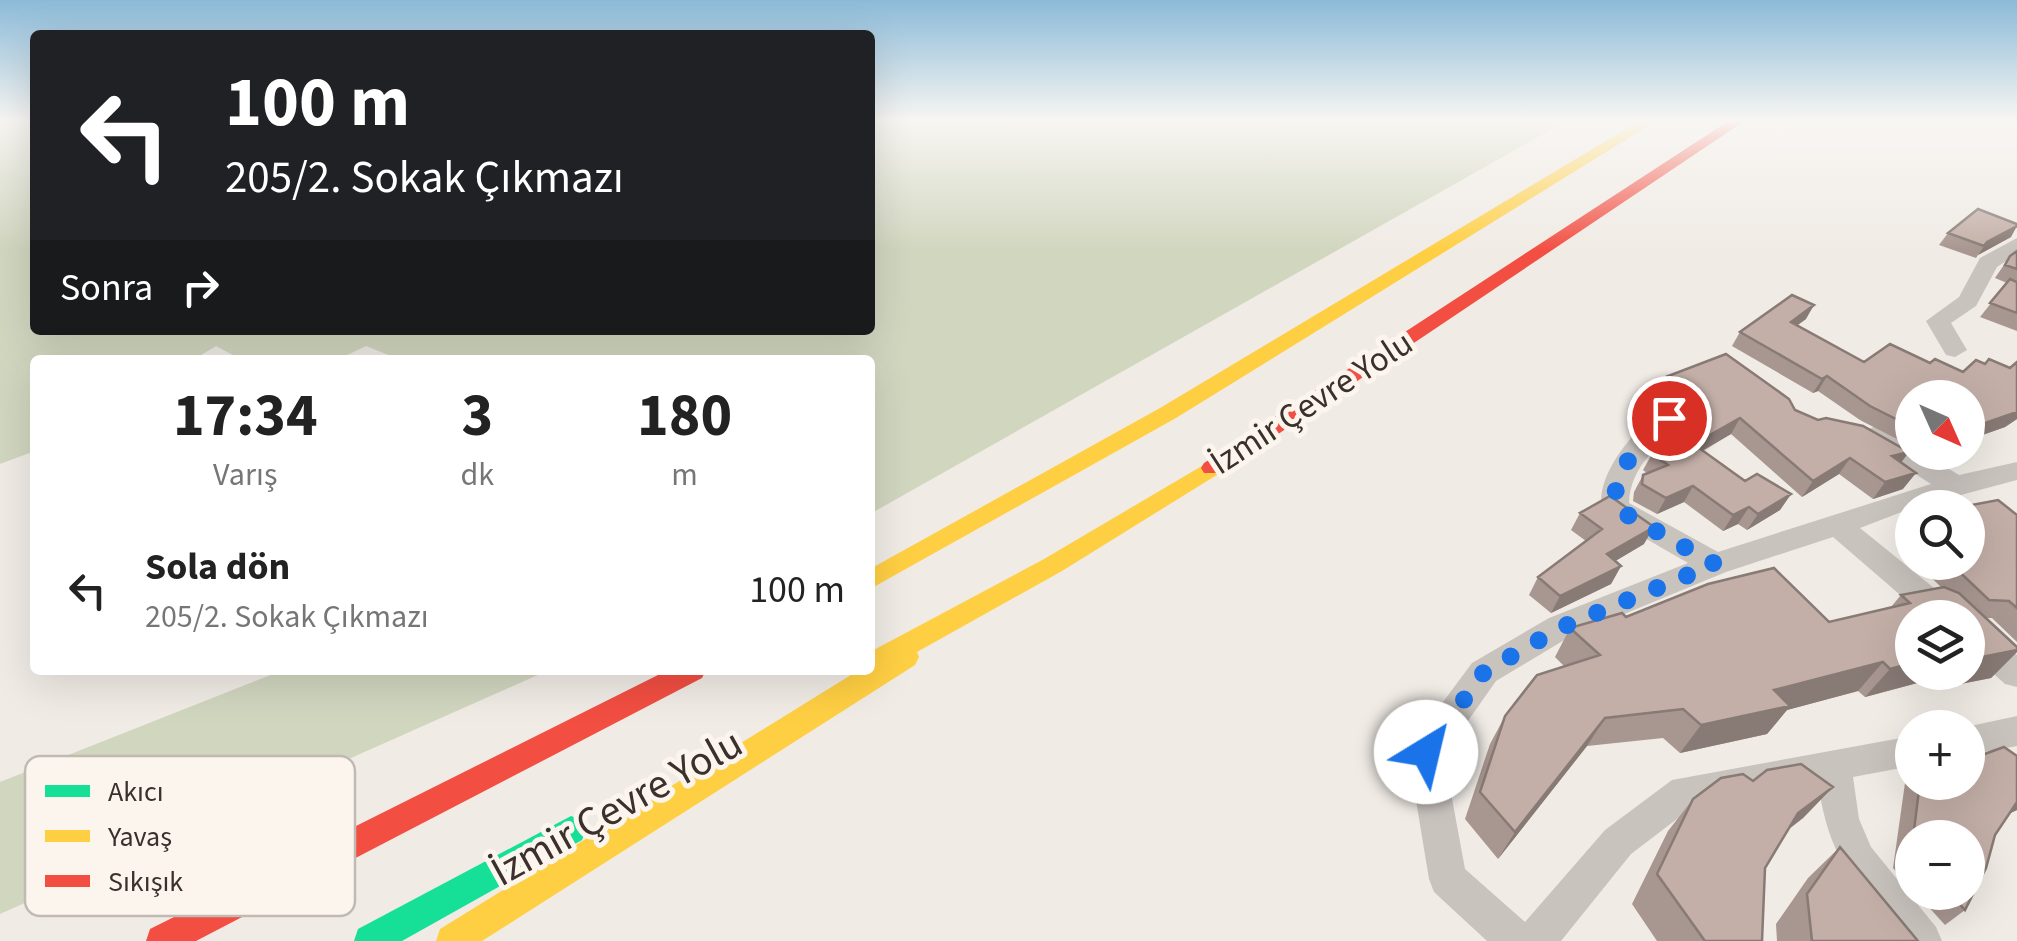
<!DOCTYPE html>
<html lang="tr">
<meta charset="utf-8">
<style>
:root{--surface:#fff;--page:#f2f2f2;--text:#222;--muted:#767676}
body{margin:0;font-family:"Source Sans 3",sans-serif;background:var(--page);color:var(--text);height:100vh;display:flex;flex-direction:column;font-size:38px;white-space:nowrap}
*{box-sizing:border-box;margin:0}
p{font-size:32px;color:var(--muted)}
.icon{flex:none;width:55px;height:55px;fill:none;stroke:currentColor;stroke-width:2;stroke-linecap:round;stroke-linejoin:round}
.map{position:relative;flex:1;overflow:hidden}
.panel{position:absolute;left:30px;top:355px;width:845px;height:320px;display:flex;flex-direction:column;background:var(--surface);border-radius:10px;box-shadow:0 10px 40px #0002}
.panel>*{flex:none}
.top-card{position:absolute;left:30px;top:30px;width:845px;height:305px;border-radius:10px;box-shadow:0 10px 40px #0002;background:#202124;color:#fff;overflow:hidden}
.needle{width:65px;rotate:135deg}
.tools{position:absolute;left:1895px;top:380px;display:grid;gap:20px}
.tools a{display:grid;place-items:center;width:90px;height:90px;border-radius:50%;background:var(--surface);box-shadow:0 10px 40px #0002;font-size:50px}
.pin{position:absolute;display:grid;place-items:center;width:85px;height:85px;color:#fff;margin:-42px;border:5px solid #fff;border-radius:50%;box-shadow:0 2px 10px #0007}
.me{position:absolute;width:110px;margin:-55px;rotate:36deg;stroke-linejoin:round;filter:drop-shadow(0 0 8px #0008)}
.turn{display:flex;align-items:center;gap:35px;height:210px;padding:0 30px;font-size:45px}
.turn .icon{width:130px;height:130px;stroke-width:2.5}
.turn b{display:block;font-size:70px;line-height:85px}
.then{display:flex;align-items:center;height:95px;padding:0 30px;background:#0003;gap:20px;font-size:38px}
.eta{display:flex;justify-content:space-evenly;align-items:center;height:170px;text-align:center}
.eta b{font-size:60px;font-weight:700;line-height:70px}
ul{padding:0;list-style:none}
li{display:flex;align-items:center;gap:30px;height:130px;padding:0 30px}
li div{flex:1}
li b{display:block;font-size:38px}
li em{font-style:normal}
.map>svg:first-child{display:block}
.green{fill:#d1d6bf}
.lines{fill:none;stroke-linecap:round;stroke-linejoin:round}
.street{fill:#c9c3be;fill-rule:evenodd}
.fast{fill:#16e098;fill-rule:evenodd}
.slow{fill:#ffcf43;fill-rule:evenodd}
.jam{fill:#f24e42;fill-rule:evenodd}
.wall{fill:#a89690;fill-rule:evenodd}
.shaded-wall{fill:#887a75}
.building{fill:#c3afa7;stroke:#887a75;stroke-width:2.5}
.route{stroke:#1a73e8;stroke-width:18;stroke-dasharray:0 32.4}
.labels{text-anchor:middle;stroke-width:10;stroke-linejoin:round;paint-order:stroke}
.street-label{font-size:35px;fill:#3b302b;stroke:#fbf5ee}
.near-street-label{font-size:42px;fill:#3b302b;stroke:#fbf5ee}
.key{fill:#fbf5ee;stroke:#c1bab4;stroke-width:2.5}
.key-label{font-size:28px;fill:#3b302b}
</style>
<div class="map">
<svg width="2017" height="941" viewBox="0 0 2017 941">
<rect width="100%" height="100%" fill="#f0ebe5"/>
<path class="green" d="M0,120H35V330H870V120H1568L870,514V360H401L366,346L337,360H242L216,346L193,360H35V451L0,464Z
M283,670H549L0,914V782Z"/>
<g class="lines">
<path class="street" d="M2017,238V254L1997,267L1976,306L1951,323L1967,350L1955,357L1946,355L1926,321L1959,297L1980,258Z
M1669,410L1682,418C1661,448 1631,462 1629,503L1718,552L1931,484L1865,442L1861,436L1865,430L1874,427L1912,447V452H1921L1959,475L2017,462V480L1912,508L1860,528L1960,609L1964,618H1927L1833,537L1726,572L1571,636L1496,681L1444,755L1465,869L1525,922L1605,830L1672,780L1912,736V766L1853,777L1859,819L1871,847L1936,927L1942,941H1897C1854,885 1828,855 1818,783L1694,806L1631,854L1561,941H1487L1434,892L1429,879L1408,752L1414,741L1472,663L1549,618L1688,563L1605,515C1587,484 1639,418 1669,410Z
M1968,620L1979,624L2017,655V687L2005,684L1968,651Z
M2017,716V746L1968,755V728H1961Z"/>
<path class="fast" d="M571,816L582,820L586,830L582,840L402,941H354L358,929Z"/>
<path class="slow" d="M1641,120H1658L1176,418L870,589V569L1160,408Z
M1212,460L1223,468L1220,473L1062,571L917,652L919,657L915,665L482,941H436L440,929L859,670H870V652L1044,559Z"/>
<path class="jam" d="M1730,120H1746L1220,473H1204L1201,468L1204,463Z
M668,670H706L702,678L196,941H146L150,929Z"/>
</g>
<path class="wall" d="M1948,233L2011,237L1978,255L1976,258L1939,245Z
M2017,251V331L1980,317L2007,283L1995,278L2010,256Z
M1806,319L1797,325L1864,362L1930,363L1963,372L1985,364L2010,368L2017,362V419L2005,427L1974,438L1968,446V398H1912V447L1860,420L1818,391L1813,393L1732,346L1740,332Z
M1668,376L1795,410L1818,420L1909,452L1901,462L1903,489L1873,499L1839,474L1802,497L1731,434L1703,451L1745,481L1791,494L1780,510L1747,530L1738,524L1723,531L1684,502L1657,514L1633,501L1634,492L1643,475L1648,474L1643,470L1652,454L1689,412L1660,392Z
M1925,452H1952L1935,457Z
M1580,513L1644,544L1615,561L1621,566L1611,584L1551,613L1529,595L1538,577L1586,541L1571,530Z
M2017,515V642L1992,618H1986L2017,647V652L1991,678L1945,687L1936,678L1865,697L1858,691L1787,710L1767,734L1680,753L1663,738L1587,746L1498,859L1465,819L1490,744L1505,716L1565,667L1555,657L1570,628L1626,617L1829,622L1891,607L1901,595L1941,587L1918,565L1920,562H1968ZM1968,618V672H1912Z
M1912,530V552L1902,543Z
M2017,756V810L2008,814L1995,835L1965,910L1945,925L1915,892H1968L1912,838V890L1893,868L1905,783L1912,776V782H1968Z
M1753,781L1833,787L1803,818L1788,830L1765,868L1762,941H1657L1632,904L1668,831L1693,799Z
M1840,847L1918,941H1777L1776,924L1808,878Z"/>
<path class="shaded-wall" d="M2017,226L2011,237L1978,255L1987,242Z
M1814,305L1806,319L1783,336L1791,322Z
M1827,376L1818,391L1813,393L1822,379Z
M2017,412V419L2005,427L1974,438L1968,446V430Z
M1740,418L1731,434L1703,450L1697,460L1701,440Z
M1909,452L1897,468L1892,456Z
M1939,452H1952L1935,457Z
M1850,458L1839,474L1802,497L1813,481Z
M1916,473L1903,489L1873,499L1885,482Z
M1693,486L1684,502L1657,514L1666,498Z
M1791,494L1780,510L1747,530L1758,514Z
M1749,507L1738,524L1723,531L1733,515Z
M1654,527L1644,544L1597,572L1607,554Z
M1621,566L1611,584L1551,613L1560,596Z
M2017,650V652L1991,678L1945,687L1959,672H1968V663L1972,659Z
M1883,662L1858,691L1787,710L1767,734L1680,753L1701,725L1774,690Z
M1912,663V672H1942L1936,678L1865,697L1890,669Z
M1605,718L1587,746L1498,859L1515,832Z
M1833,787L1803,818L1769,844L1798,813Z
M2017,802V810L1996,820Z"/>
<path class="building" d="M1978,209L2017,224V226L1987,242L1984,246L1948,233Z
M2017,251V269L2005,265L2010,256Z
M2010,279L2017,282V313L1990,303Z
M1792,295L1814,305L1791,322L1864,362L1890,344L1930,363L1935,359L1963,372L1976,360L1985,364L1989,359L2010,368L2017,362V412L1968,429L1976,435L1968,437V398H1912V427L1870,406L1827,376L1822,379L1740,332Z
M1726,354L1789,399L1795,410L1818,420L1826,418L1863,426L1909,452L1892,456L1916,473L1885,482L1850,458L1813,481L1740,418L1701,440L1707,444L1699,448L1745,481L1757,474L1791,494L1758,514L1749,507L1733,515L1693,486L1666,498L1642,484L1643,475L1668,465L1652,454L1701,398L1668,376Z
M1610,496L1654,527L1607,554L1621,566L1560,596L1538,577L1602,529L1580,513Z
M1998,500L2017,515V608L2009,601L1989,600L1949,562H1968V508H1956Z
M1774,568L1829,622L1910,603L1901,595L1944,587L1959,593L2017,647V650L1972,659L1968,654V618H1912V663L1890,669L1883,662L1774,690L1790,706L1701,725L1683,709L1605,718L1515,832L1480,792L1505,716L1537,675L1600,655L1570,628L1622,613L1626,617L1708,584Z
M2004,747L2017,756V802L1995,835L1986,868L1965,910L1949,892H1968V838H1913L1920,782H1968V760Z
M1801,764L1833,787L1798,813L1765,868L1762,941H1705L1657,874L1693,799L1721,778L1743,774L1753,781L1767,770Z
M1840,847L1918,941H1812L1807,894Z"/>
<linearGradient id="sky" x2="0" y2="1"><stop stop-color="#8bbad8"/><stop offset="0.48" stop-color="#f8f6f3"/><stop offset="1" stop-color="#f8f6f3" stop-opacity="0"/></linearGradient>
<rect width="2017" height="251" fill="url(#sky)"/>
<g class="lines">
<path class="route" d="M1426,752L1484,672L1560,628L1715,564L1615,508C1612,467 1642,443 1669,418"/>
</g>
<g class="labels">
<g class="street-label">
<text transform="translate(1311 402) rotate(-33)" y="12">İzmir Çevre Yolu</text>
</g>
<g class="near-street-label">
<text transform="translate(616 806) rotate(-29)" y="15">İzmir Çevre Yolu</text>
</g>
</g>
<rect x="25" y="756" width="330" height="160" rx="15" class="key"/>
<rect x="45" y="785" width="45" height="12" fill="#16e098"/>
<rect x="45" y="830" width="45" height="12" fill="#ffcf43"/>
<rect x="45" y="875" width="45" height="12" fill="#f24e42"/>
<g class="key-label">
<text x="108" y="801">Akıcı</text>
<text x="108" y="846">Yavaş</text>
<text x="108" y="891">Sıkışık</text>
</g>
</svg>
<div class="tools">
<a><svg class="needle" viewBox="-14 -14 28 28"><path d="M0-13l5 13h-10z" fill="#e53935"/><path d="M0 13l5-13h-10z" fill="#767676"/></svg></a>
<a><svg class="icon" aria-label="search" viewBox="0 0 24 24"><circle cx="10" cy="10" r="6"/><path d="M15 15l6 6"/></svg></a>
<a><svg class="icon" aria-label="layers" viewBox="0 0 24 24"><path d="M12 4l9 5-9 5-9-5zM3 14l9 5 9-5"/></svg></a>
<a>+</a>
<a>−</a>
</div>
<div class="pin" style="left:1669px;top:418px;background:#d93025"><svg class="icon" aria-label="arrive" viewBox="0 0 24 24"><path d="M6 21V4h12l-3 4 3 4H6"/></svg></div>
<svg class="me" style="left:1426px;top:752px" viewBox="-20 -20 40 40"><circle r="19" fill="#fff"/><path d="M0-13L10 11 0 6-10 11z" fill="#1a73e8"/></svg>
<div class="top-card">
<div class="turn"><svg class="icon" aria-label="left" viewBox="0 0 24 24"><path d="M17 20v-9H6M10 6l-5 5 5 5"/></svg><div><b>100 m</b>205/2. Sokak Çıkmazı</div></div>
<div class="then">Sonra<svg class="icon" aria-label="right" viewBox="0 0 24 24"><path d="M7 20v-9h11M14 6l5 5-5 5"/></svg></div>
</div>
<section class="panel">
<div class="eta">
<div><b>17:34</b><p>Varış</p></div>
<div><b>3</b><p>dk</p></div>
<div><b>180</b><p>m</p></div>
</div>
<ul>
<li><svg class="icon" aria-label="left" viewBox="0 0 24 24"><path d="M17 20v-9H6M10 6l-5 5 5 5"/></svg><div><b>Sola dön</b><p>205/2. Sokak Çıkmazı</p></div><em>100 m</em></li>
</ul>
</section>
</div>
